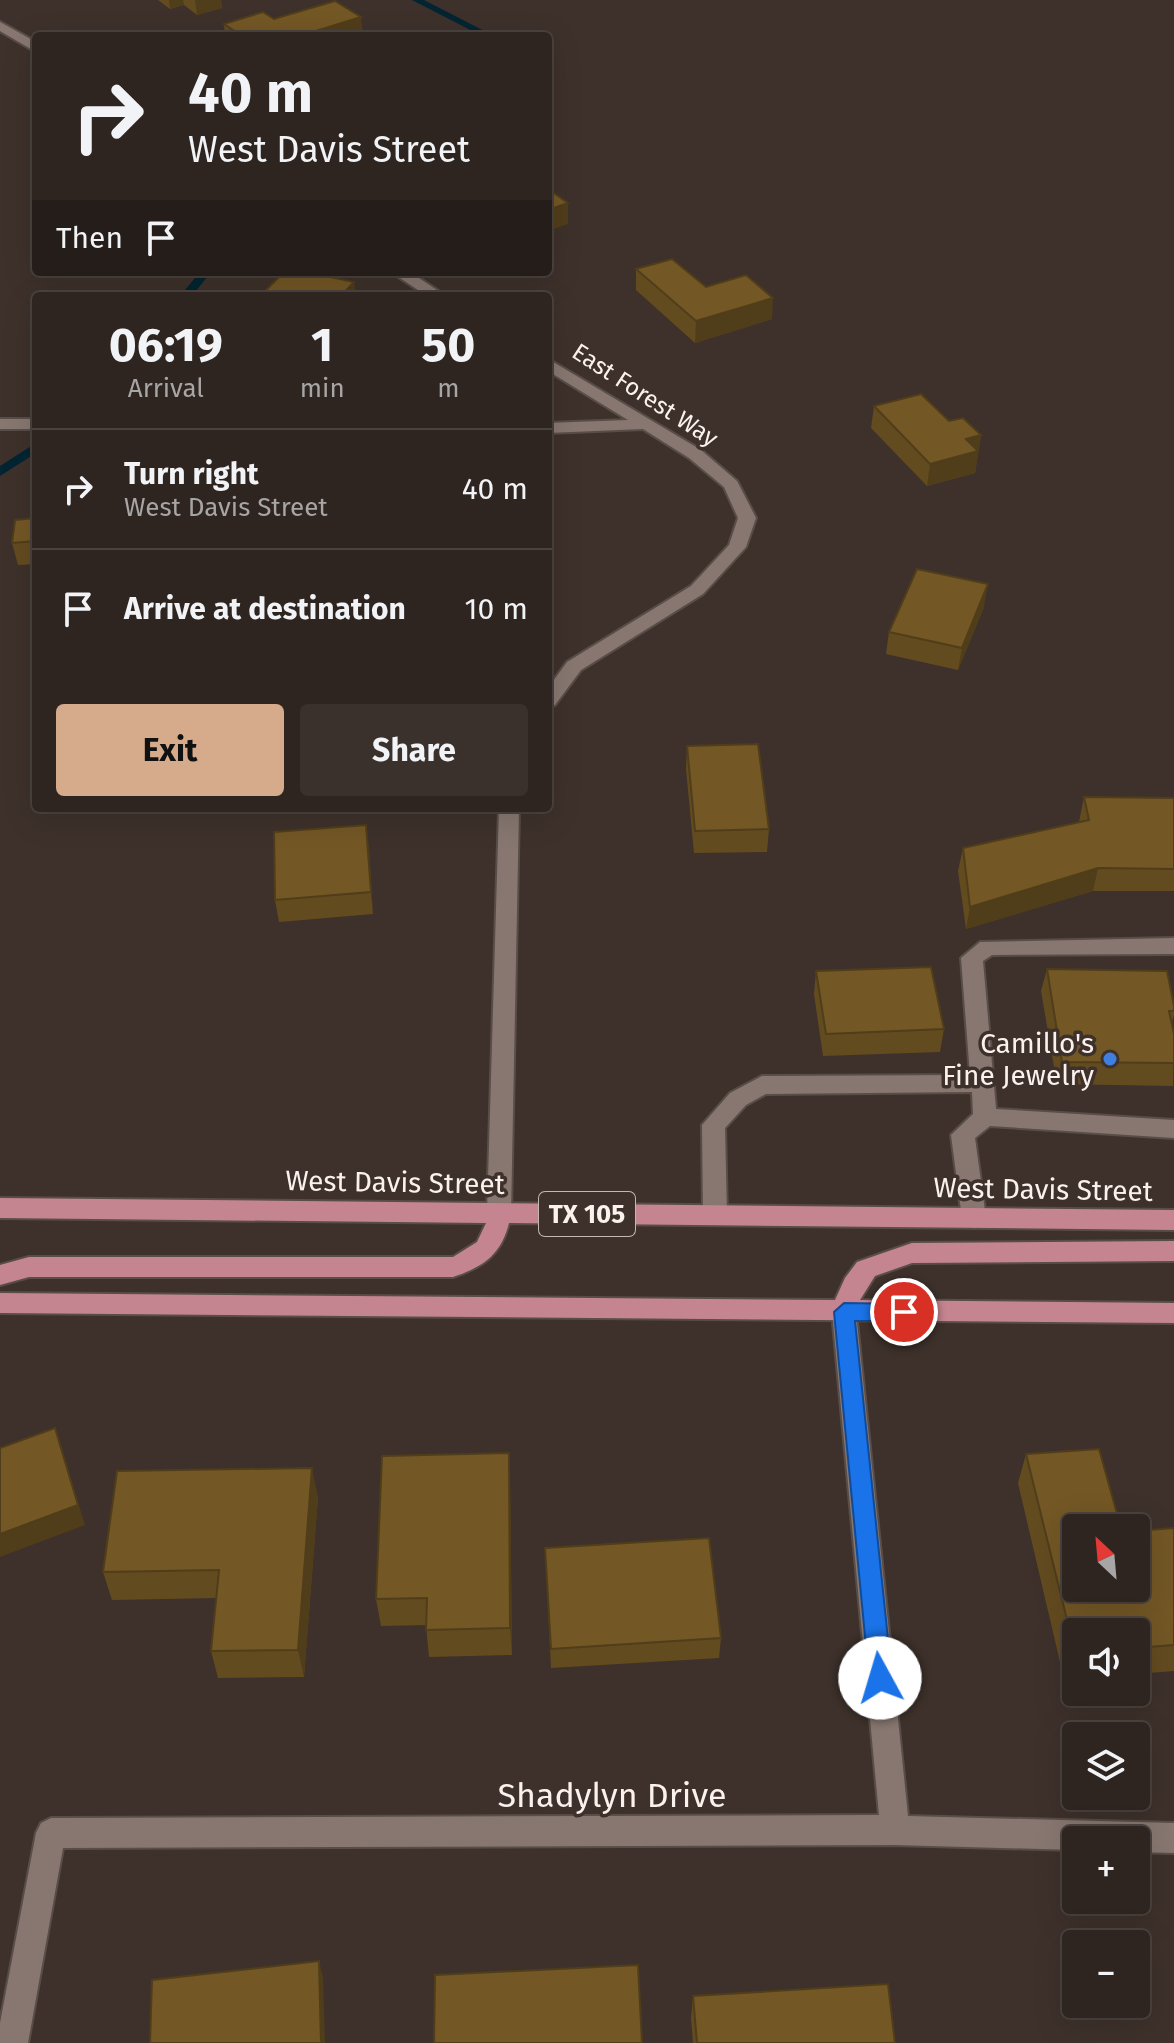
<!DOCTYPE html>
<meta charset="utf-8">
<style>
:root{--surface:#2e2520;--page:#3a312d;--text:#f1f3f6;--muted:#a7a5a5;--line:#49423e;--accent:#d6ab8b}
body{margin:0;font-family:"Fira Sans",sans-serif;background:var(--page);color:var(--text);height:100vh;display:flex;flex-direction:column;font-size:30px;white-space:nowrap}
*{box-sizing:border-box;margin:0}
p{font-size:26px;color:var(--muted)}
.icon{flex:none;width:44px;height:44px;fill:none;stroke:currentColor;stroke-width:2;stroke-linecap:round;stroke-linejoin:round}
.map{position:relative;flex:1;overflow:hidden}
.panel{position:absolute;left:32px;top:292px;width:520px;height:520px;display:flex;flex-direction:column;background:var(--surface);border-radius:8px;box-shadow:0 8px 32px #0002,0 0 0 2px var(--line)}
.panel>*{flex:none}
.guide{position:absolute;left:32px;top:32px;width:520px;height:244px;border-radius:8px;box-shadow:0 8px 32px #0002,0 0 0 2px var(--line);background:#2e2520;color:var(--text);overflow:hidden}
.needle{width:52px;rotate:334deg}
.buttons{position:absolute;left:1062px;top:1514px;display:grid;gap:16px}
.buttons a{display:grid;place-items:center;width:88px;height:88px;border-radius:8px;background:var(--surface);box-shadow:0 8px 32px #0002,0 0 0 2px var(--line);font-size:40px}
.pin{position:absolute;display:grid;place-items:center;width:68px;height:68px;color:#fff;margin:-34px;border:4px solid #fff;border-radius:50%;box-shadow:0 2px 8px #0007}
.me{position:absolute;width:88px;margin:-44px;rotate:354deg;stroke-linejoin:round;filter:drop-shadow(0 0 6px #0008)}
.turn{display:flex;align-items:center;gap:28px;height:168px;padding:0 24px;font-size:36px}
.turn .icon{width:104px;height:104px;stroke-width:2.5}
.turn b{display:block;font-size:56px;line-height:68px}
.then{display:flex;align-items:center;height:76px;padding:0 24px;background:#0003;gap:16px;font-size:30px}
.eta{display:flex;justify-content:space-evenly;align-items:center;height:136px;text-align:center}
.eta b{font-size:48px;font-weight:700;line-height:56px}
.primary-button{display:flex;gap:16px;margin-top:auto;padding:16px 24px}
.primary-button a{flex:1;height:92px;border-radius:8px;background:var(--accent);color:#111;font-size:32px;font-weight:700;line-height:92px;text-align:center}
.primary-button a+a{background:var(--page);color:var(--text)}
ul{padding:0;list-style:none}
li{display:flex;align-items:center;gap:24px;height:120px;padding:0 24px;border-top:2px solid var(--line)}
li div{flex:1}
li b{display:block;font-size:30px}
li em{font-style:normal}
.map>svg:first-child{display:block}
.lines{fill:none;stroke-linecap:round;stroke-linejoin:round}
.stream{fill:#032532;fill-rule:evenodd}
.service-casing{stroke:#584d48;stroke-width:4}
.minor-casing{stroke:#584d48;stroke-width:4}
.primary-casing{stroke:#584d48;stroke-width:4}
.service{fill:#877770;fill-rule:evenodd}
.minor{fill:#877770;fill-rule:evenodd}
.primary{fill:#c58590;fill-rule:evenodd}
.wall{fill:#634b20}
.shaded-wall{fill:#503d1a}
.building{fill:#735725;stroke:#503d1a;stroke-width:2}
.route{fill:#1a73e8;stroke:#114b97;stroke-width:2}
.shop-dot{fill:#3f7fe0;stroke:#3e312b;stroke-width:3}
.labels{text-anchor:middle;stroke-width:7;stroke-linejoin:round;paint-order:stroke}
.far-street-label{font-size:24px;fill:#fbf2ee;stroke:#3e312b}
.shield{fill:#3e312b;stroke:#c2b8b4;stroke-width:2}
.shield-label{font-size:26px;font-weight:bold;fill:#fbf2ee}
.poi-label{font-size:28px;fill:#fbf2ee;stroke:#3e312b;text-anchor:end}
.street-label{font-size:28px;fill:#fbf2ee;stroke:#3e312b}
.near-street-label{font-size:34px;fill:#fbf2ee;stroke:#3e312b}
</style>
<div class="map">
<svg width="1174" height="2043" viewBox="0 0 1174 2043">
<rect width="100%" height="100%" fill="#3e312b"/>
<g class="lines">
<path class="stream" d="M412,0H424L494,36H482Z
M200,272H211L192,296H180Z
M36,443V453L0,476V466Z"/>
<g class="service-casing">
<path id="service" d="M1174,938V954L992,955L983,961L996,1109L1174,1120V1138L990,1126L975,1138L986,1218L982,1225L974,1228L966,1225L962,1218L951,1135L973,1114L972,1092L766,1094L746,1105L725,1128L727,1215L723,1222L715,1225L707,1222L703,1215L702,1125L730,1093L762,1076L970,1075L961,958L980,942Z"/>
</g>
<g class="minor-casing">
<path id="minor" d="M0,22L36,42V52L0,31Z
M391,272H410L446,296H427Z
M548,359L701,450L737,481L756,518L746,547L703,594L581,670L555,705L548,707V688L567,662L691,586L729,545L738,518L724,487L689,458L643,429L548,433V423L628,420L548,371Z
M0,419H36V429H0Z
M499,808H519L511,1213L507,1220L499,1223L491,1220L487,1213Z
M844,1302L853,1305L856,1312L908,1816L1174,1823V1853L1136,1852V1840H1076V1850L895,1845L63,1848L28,2043H0V2023L36,1833L41,1823L51,1818L879,1815L832,1312L835,1305Z"/>
</g>
<g class="primary-casing">
<path id="primary" d="M0,1198L1174,1210V1230L509,1223C501,1255 483,1267 453,1277H29L0,1285V1265L29,1257H453L477,1242L486,1223L0,1218Z
M1174,1241V1261L912,1263L875,1276L860,1300L1174,1303V1323L0,1313V1293L835,1300L845,1278L857,1262L912,1243Z"/>
</g>
<use href="#service" class="service"/>
<use href="#minor" class="minor"/>
<use href="#primary" class="primary"/>
</g>
<path class="wall" d="M158,0H221L222,8L197,15L184,5L170,9Z
M274,19L363,36H225L224,24Z
M636,269L706,287L772,319L695,343L636,290Z
M354,282L355,296H266L265,291Z
M874,406L949,421L981,435L975,473L927,486L871,428Z
M36,518V564L18,565L12,543Z
M984,607L958,670L886,654L889,632Z
M687,746L769,829L767,852L694,853L686,769Z
M1084,797L1174,798V891H1093L966,929L958,871L963,848L1079,822Z
M366,825L373,914L279,922L275,900Z
M1047,969L1174,1006V1014L1172,1022L1174,1034L1173,1086L1057,1084L1041,991Z
M816,971L944,1029L940,1052L823,1056L814,994Z
M509,1453L510,1482L512,1655L429,1657L426,1625L381,1626L376,1599Z
M1026,1454L1076,1588L1174,1528V1671L1136,1674V1632H1076V1678L1064,1679L1018,1483Z
M318,1497L304,1677L218,1678L211,1651L216,1598L112,1600L103,1572Z
M545,1548L721,1638L719,1658L551,1668Z
M693,1996L895,2043H693L691,2018Z"/>
<path class="shaded-wall" d="M169,0H183L184,5L170,9Z
M195,0H221L222,8L197,15Z
M361,17L363,36H300Z
M568,203V224L548,231V210Z
M354,282L355,296H341Z
M773,298L772,319L695,343L696,321Z
M981,435L975,473L927,486L930,464L966,439Z
M988,584L984,607L958,670L962,648Z
M366,825L369,847L373,914L371,892Z
M1098,868L1093,891L966,929L970,907Z
M55,1428L85,1525L0,1557V1534Z
M509,1453L510,1482L512,1655L510,1628Z
M312,1468L318,1497L304,1677L298,1650Z
M319,1961L323,1977L325,2043H321Z"/>
<path class="building" d="M335,1L361,17L300,36H242L224,24L263,12L274,19Z
M548,189L568,203L548,210Z
M672,259L706,287L746,275L773,298L696,321L636,269Z
M284,272H307L354,282L341,296H284L265,291Z
M921,394L949,421L963,418L981,435L966,439L978,451L930,464L874,406Z
M36,518V541L12,543L15,520Z
M917,569L988,584L962,648L889,632Z
M758,744L769,829L695,831L687,746Z
M1084,797L1174,798V869L1098,868L970,907L963,848L1089,820Z
M366,825L371,892L275,900L274,832Z
M931,967L944,1029L826,1034L816,971Z
M1047,969L1167,971L1174,1006V1011H1169L1174,1034V1063L1062,1062Z
M55,1428L78,1505L0,1534V1448Z
M1099,1449L1121,1528H1076V1588H1136V1531L1174,1528V1645L1136,1648V1632H1076V1652H1075L1026,1454Z
M509,1453L510,1628L426,1630L427,1598L376,1599L382,1456Z
M312,1468L298,1650L211,1651L219,1570L103,1572L117,1471Z
M709,1538L721,1638L551,1649L545,1548Z
M319,1961L321,2043H150L152,1980Z
M638,1965L642,2043H434L435,1975Z
M888,1984L895,2043H697L693,1996Z"/>
<path class="route" d="M844,1303L904,1304L914,1312L904,1321H855L892,1678L888,1686L880,1689L872,1686L869,1678L834,1312Z"/>
<circle class="shop-dot" cx="1110" cy="1059" r="8"/>
<g class="labels">
<g class="far-street-label">
<text transform="translate(645 395) rotate(33)" y="8">East Forest Way</text>
</g>
<rect class="shield" x="539" y="1192" width="96" height="44" rx="6"/>
<g class="shield-label">
<text x="587" y="1223">TX 105</text>
</g>
<g class="poi-label">
<text x="1094" y="1053">Camillo's<tspan x="1094" dy="32">Fine Jewelry</tspan></text>
</g>
<g class="street-label">
<text transform="translate(395 1182) rotate(1)" y="10">West Davis Street</text>
<text transform="translate(1043 1189) rotate(1)" y="10">West Davis Street</text>
</g>
<g class="near-street-label">
<text x="612" y="1807">Shadylyn Drive</text>
</g>
</g>
</svg>
<div class="buttons">
<a><svg class="needle" viewBox="-14 -14 28 28"><path d="M0-13l5 13h-10z" fill="#e53935"/><path d="M0 13l5-13h-10z" fill="#a7a5a5"/></svg></a>
<a><svg class="icon" aria-label="sound" viewBox="0 0 24 24"><path d="M4 9h4l5-4v14l-5-4H4zM17 9q2 3 0 6"/></svg></a>
<a><svg class="icon" aria-label="layers" viewBox="0 0 24 24"><path d="M12 4l9 5-9 5-9-5zM3 14l9 5 9-5"/></svg></a>
<a>+</a>
<a>−</a>
</div>
<div class="pin" style="left:904px;top:1312px;background:#d93025"><svg class="icon" aria-label="arrive" viewBox="0 0 24 24"><path d="M6 21V4h12l-3 4 3 4H6"/></svg></div>
<svg class="me" style="left:880px;top:1678px" viewBox="-20 -20 40 40"><circle r="19" fill="#fff"/><path d="M0-13L10 11 0 6-10 11z" fill="#1a73e8"/></svg>
<div class="guide">
<div class="turn"><svg class="icon" aria-label="right" viewBox="0 0 24 24"><path d="M7 20v-9h11M14 6l5 5-5 5"/></svg><div><b>40 m</b>West Davis Street</div></div>
<div class="then">Then<svg class="icon" aria-label="arrive" viewBox="0 0 24 24"><path d="M6 21V4h12l-3 4 3 4H6"/></svg></div>
</div>
<section class="panel">
<div class="eta">
<div><b>06:19</b><p>Arrival</p></div>
<div><b>1</b><p>min</p></div>
<div><b>50</b><p>m</p></div>
</div>
<ul>
<li><svg class="icon" aria-label="right" viewBox="0 0 24 24"><path d="M7 20v-9h11M14 6l5 5-5 5"/></svg><div><b>Turn right</b><p>West Davis Street</p></div><em>40 m</em></li>
<li><svg class="icon" aria-label="arrive" viewBox="0 0 24 24"><path d="M6 21V4h12l-3 4 3 4H6"/></svg><div><b>Arrive at destination</b></div><em>10 m</em></li>
</ul>
<div class="primary-button"><a>Exit</a><a>Share</a></div>
</section>
</div>
